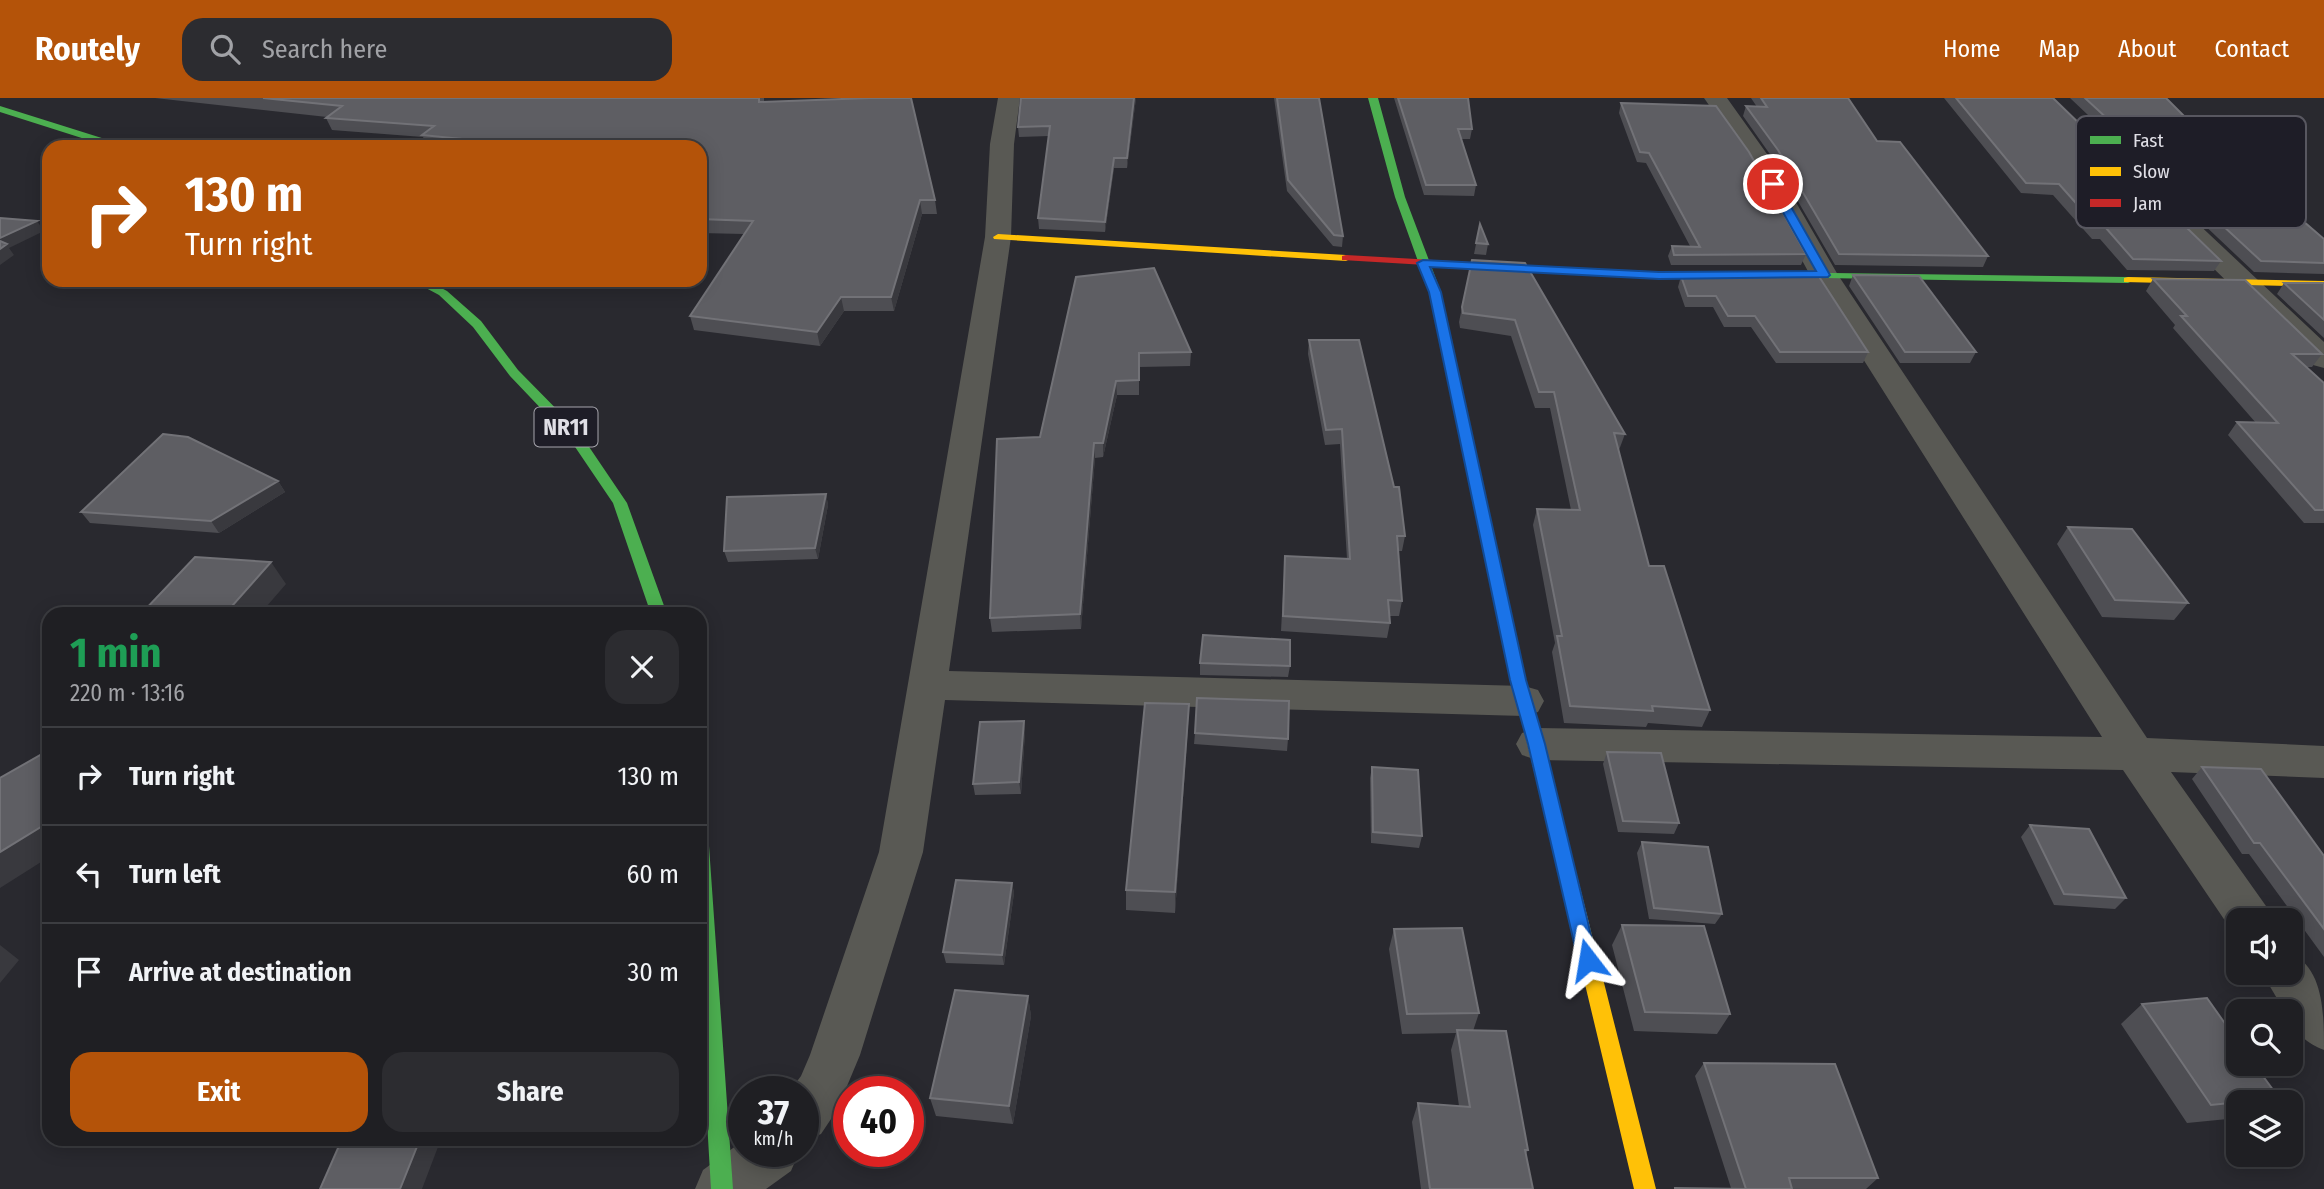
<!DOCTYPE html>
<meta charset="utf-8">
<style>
:root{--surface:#1f1f23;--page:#2c2c30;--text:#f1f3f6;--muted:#a1a2a6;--line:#3c3d41;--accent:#b45309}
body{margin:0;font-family:"Fira Sans Condensed",sans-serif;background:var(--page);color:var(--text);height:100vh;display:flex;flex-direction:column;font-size:26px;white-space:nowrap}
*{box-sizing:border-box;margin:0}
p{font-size:23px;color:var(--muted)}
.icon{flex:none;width:38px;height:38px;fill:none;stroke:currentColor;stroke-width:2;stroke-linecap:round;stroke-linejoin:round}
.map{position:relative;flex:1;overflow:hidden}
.drawer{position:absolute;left:42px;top:509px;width:665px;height:539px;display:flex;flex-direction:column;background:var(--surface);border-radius:21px;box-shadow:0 4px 18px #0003,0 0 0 2px var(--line)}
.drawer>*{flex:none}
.guide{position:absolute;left:42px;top:42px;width:665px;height:147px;border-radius:21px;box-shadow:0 4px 18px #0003,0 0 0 2px var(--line);background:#b45309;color:#fff;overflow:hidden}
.tools{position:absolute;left:2226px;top:810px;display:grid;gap:14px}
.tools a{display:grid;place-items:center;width:77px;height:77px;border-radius:14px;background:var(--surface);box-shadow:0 4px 18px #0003,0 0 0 2px var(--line);font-size:35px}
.speed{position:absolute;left:728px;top:978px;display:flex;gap:14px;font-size:35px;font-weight:700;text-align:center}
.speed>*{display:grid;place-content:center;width:91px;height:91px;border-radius:50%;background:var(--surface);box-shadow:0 4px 18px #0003,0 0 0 2px var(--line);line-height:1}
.speed small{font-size:18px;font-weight:400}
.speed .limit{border:10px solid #d22;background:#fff;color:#111}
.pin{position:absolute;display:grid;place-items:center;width:60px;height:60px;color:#fff;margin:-30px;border:4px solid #fff;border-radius:50%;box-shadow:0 2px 7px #0007}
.me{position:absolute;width:77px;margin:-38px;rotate:346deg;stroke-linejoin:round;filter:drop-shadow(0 0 5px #0008)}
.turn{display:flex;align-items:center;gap:24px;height:147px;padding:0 28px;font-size:32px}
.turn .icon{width:91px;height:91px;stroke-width:2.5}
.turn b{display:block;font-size:49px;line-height:60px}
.round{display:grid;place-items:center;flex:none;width:74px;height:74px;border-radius:21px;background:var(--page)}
.head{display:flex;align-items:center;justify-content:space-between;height:119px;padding:0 28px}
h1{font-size:42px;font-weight:700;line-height:52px;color:#1e9e55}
.primary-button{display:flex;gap:14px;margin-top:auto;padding:14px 28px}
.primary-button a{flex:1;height:80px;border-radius:21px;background:var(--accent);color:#fff;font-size:28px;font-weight:700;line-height:80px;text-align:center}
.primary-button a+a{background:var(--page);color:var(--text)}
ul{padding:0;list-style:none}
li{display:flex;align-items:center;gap:21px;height:98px;padding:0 28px;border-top:2px solid var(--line)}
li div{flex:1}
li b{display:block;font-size:26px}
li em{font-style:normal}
header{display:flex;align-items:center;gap:42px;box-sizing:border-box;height:98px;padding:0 35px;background:var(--accent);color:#fff}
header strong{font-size:33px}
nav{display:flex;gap:38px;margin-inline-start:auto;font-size:24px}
.search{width:490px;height:63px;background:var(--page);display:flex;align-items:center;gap:18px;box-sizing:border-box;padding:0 24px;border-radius:21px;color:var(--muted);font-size:26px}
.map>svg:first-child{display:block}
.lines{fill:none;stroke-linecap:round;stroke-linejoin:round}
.street{fill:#595954;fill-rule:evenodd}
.fast{fill:#4caf50;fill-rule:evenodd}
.slow{fill:#ffc107;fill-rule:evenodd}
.jam{fill:#c62828;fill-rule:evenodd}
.wall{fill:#4e4e53}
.shaded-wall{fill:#39393e}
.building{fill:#5e5e63;stroke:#727277;stroke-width:2}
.route{fill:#1a73e8;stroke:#114b97;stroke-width:2}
.labels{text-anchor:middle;stroke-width:7;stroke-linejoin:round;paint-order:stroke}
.shield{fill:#1e1d27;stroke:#a6a5ad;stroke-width:2}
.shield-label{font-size:23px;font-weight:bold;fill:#e0dfe6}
.key{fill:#1e1d27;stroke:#585760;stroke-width:2}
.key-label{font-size:19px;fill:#e0dfe6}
</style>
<header>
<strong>Routely</strong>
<div class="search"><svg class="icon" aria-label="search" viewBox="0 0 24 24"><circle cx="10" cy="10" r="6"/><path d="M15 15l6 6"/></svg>Search here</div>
<nav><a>Home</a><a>Map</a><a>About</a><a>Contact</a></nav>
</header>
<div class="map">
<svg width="2324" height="1091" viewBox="0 0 2324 1091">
<rect width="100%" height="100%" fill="#29292f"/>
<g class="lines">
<path class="street" d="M998,0H1020L1014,46L1011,139L949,573L1524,588L1538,592L1544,603L1538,614L1524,618L945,602L923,754L860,957L837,1012L821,1036L803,1043V994H789L801,978L810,957L879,754L985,139L990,46Z
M1704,0H1727L1772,63L1838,177L2147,640L2324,648V680L2171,674L2266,808L2273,822H2238V838L2234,836L2123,672L1537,662L1522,657L1516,646L1522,635L1537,630L2102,639L1810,177L1748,63Z
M2184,119L2193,121L2324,244V270L2313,267L2175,133L2171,127L2175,121Z
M2291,855C2324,871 2324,916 2324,952C2307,945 2291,934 2291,914H2285L2262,875H2291Z
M744,1042V1054H799L791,1073L766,1091H695L703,1072Z"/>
<path class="fast" d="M1368,0H1378L1405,99L1441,194L1526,582L1537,619L1535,623H1523L1521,619L1510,582L1429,194L1395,99Z
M0,8L124,47L125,49H110L0,14Z
M1764,174L2128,179L2134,182L2128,185L1760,179V175Z
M411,182H426L447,193L481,223L518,272L579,334L627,405L667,516H651L613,405L569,340L510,278L473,229L439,197Z
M700,740L706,743L709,748L733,1091H711L700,904Z"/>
<path class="slow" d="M998,136L1346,157L1352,160L1346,163L994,141L993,139Z
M2128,179L2324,183V189L2124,184V180Z
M1529,613L1535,615L1537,619L1656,1091H1634L1521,619L1523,615Z"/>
<path class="jam" d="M1346,157L1659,175L1764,174L1770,177L1764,180L1659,181L1342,162V158Z"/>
</g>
<path class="wall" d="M155,0H764V4L935,102L937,116H922L894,213H844L820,248L694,232L690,218L744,136L700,135V49H427L423,39L332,32L326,20L327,19Z
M1021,0H1136L1127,70H1114L1105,134L1039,131L1038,120L1049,38L1019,39L1018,29Z
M1274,0H1319L1343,138L1342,149L1333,148L1287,93Z
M1394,0H1468L1472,31L1470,41H1461L1476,87L1474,98L1424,97Z
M1751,0H1848L1877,43L1988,158L1983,169L1835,167L1774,62L1743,18L1746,8L1757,9Z
M1944,0H2053L2221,163L2214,173L2127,172L2100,141H2092L2053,97L2021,95Z
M2070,0H2166L2203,37L2324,141V176L2254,174Z
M1621,5L1806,156L1801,167H1671L1668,158L1672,148H1690L1646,65L1637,64L1619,15Z
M1480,126L1488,146L1486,157L1474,156Z
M1472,162L1625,336L1619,352H1618L1649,468L1710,612L1702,629L1648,625L1646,629L1564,625L1552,554L1555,545L1533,427L1537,411L1571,412L1550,310H1535L1511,238L1460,230L1459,224Z
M1853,177L1976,254L1970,265H1900L1849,188Z
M1681,178L1868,254L1863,265H1776L1751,229H1724L1713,209H1685L1678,189Z
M1076,179L1191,254L1190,268L1139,269V297H1117L1103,359L1095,360L1081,531L992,534L990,520L1040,339Z
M2153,181L2322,256L2312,269H2307L2324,285V425H2304L2228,337L2237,324L2256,325L2173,230L2175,227L2146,193Z
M2284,185H2324V240L2277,196Z
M1309,242L1405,438L1402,453H1398L1402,503L1399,518H1389L1390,525L1387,540L1281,533L1285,458L1347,461L1340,346L1325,347L1308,256Z
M278,383L285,394L219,435L90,425L81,414Z
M826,396L828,407L818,461L728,464L724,453Z
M2068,429L2188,505L2174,522L2102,519L2057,446Z
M1200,565L1290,568L1288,579L1200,577Z
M1189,606L1188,628L1175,815L1126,812V792Z
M1024,623L1025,634L1021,696L975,697L973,686Z
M1195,635L1288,641L1287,653L1194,646Z
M1607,654L1679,725L1674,736L1618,734L1603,666Z
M1372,669L1422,738L1419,750L1371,745L1370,680Z
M2202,669L2324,758V859L2249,756H2242L2192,681Z
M2030,727L2126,800L2115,811L2054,807L2021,739Z
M1642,744L1722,816L1715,826L1649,821L1637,755Z
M1012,785L1014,795L1004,867L946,865L943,854Z
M1622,827L1730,916L1717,936L1634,933L1612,847Z
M1394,831L1479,915L1473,933L1528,1052L1526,1056L1533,1091H1421L1412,1024L1418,1005L1459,1008L1451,952L1456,935L1402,936L1389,851Z
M1028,898L1031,918L1013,1026L936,1018L930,1000Z
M2142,906L2279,1000L2273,1004H2238V1020L2187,1025L2121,926Z
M1704,965L1878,1080L1866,1091H1674L1675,1090H1731L1695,978Z"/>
<path class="shaded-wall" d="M1134,0H1136L1127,70V60Z
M1114,60V70L1105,134V124Z
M920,102L922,116L894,213L891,199Z
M37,123L44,133L9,150L14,157L0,167V140Z
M841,199L844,213L820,248L817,234Z
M1116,283L1117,297L1103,359V345Z
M1094,345L1095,360L1081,531L1080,516Z
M278,383L285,394L219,435L211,423Z
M826,396L828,407L818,461L815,450Z
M271,464L286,486L260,516H225Z
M1189,606L1188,628L1175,815V794Z
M1024,623L1025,634L1021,696L1019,684Z
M49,724V759L0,790V754Z
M1012,785L1014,795L1004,867L1002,857Z
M0,847L19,862L0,885Z
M1028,898L1031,918L1013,1026L1009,1008Z
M420,1041H441L422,1091H400Z"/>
<path class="building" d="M263,0H759V4L870,0H911L935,102H920L891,199H841L817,234L690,218L753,123L700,121V49H476L483,43L422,37L434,28L326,20L342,8Z
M1021,0H1134L1127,60H1114L1105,124L1038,120L1050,28L1018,29Z
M1277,0H1319L1343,138L1334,137L1288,82Z
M1398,0H1468L1472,31H1458L1476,87H1426Z
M1761,0H1848L1877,43L1900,44L1988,158L1839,156L1778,52L1746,8L1767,9Z
M1956,0H2053L2221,163L2133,161L2106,130H2098L2059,86L2026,85Z
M2085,0H2166L2203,37L2324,141V165L2261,163Z
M1621,5L1716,8L1749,54L1806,156L1674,157L1672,148L1700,149L1649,55L1640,54Z
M0,120L37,123L0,140Z
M1480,126L1488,146L1476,145Z
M0,143L7,146L0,151Z
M1472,162L1525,165L1625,336L1614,335L1649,468H1664L1710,612L1652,608L1653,613L1570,608L1557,538H1562L1537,411L1580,412L1554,294H1539L1515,222L1463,215L1462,209Z
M1154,170L1191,254L1139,255V282L1116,283L1103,345H1094L1080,516L990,520L997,341L1040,339L1076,179Z
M1818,177L1868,254H1780L1755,218H1728L1716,198H1688L1681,178Z
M1853,177L1919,178L1976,254H1905Z
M2153,181L2245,182L2322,256H2292L2324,285V412H2315L2237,324L2278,325L2181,218H2187Z
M2284,185H2324V222Z
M1309,242H1359L1394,389H1399L1405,438H1397L1402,503L1388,502L1390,525L1283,518L1285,458L1350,461L1342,331L1326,332Z
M163,336L188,339L278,383L211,423L81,414Z
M826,396L815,450L724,453L727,399Z
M2068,429L2132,431L2188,505L2115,502Z
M195,459L271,464L225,516H141Z
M1203,537L1290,542V568L1200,565Z
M1197,600L1289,603L1288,641L1195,635Z
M1145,605L1189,606L1175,794L1126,792Z
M1024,623L1019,684L973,686L980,624Z
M49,652V724L0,754V680Z
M1607,654L1661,655L1679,725L1623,723Z
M1372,669L1418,672L1422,738L1373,734Z
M2202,669L2261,671L2324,758V831L2260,745H2254Z
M2030,727L2089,731L2126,800L2064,796Z
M1642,744L1708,749L1722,816L1654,810Z
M956,782L1012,785L1002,857L943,854Z
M1622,827L1704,828L1730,916L1645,914Z
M1462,830L1479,915L1407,916L1394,831Z
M955,892L1028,898L1009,1008L930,1000Z
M2207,900L2238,944V966H2254L2279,1000L2211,1007L2142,906Z
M1457,932L1506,933L1528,1052H1525L1533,1091H1430L1418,1005L1470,1009Z
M1704,965L1835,966L1878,1080H1789L1792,1091H1675V1090L1746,1091Z
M342,1041H420L400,1091H320Z"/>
<path class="route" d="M1773,83L1778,86L1830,177L1828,179L1659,181L1430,169L1441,194L1526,582L1545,646L1597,862L1595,868L1588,870L1581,868L1578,862L1528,646L1510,582L1429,194L1417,165L1423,162L1659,174L1816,173L1767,86Z"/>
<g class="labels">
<rect class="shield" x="534.5" y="309.5" width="63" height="39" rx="5"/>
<g class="shield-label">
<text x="566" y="337">NR11</text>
</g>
</g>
<rect x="2076" y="18" width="230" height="112" rx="10" class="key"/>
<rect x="2090" y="38" width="31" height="8" fill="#4caf50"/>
<rect x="2090" y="69" width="31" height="9" fill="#ffc107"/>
<rect x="2090" y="101" width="31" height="8" fill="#c62828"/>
<g class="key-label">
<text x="2133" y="49">Fast</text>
<text x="2133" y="80">Slow</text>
<text x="2133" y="112">Jam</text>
</g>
</svg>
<div class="tools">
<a><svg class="icon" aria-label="sound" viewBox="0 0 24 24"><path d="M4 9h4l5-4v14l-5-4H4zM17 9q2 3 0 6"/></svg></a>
<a><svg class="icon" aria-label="search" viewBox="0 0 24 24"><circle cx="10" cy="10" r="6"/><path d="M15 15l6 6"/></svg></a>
<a><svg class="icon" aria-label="layers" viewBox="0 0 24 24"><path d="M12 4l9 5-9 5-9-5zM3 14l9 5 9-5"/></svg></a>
</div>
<div class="speed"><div>37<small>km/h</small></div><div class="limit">40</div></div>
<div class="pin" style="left:1773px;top:86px;background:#d93025"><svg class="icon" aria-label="arrive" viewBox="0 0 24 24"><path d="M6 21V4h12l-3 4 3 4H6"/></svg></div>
<svg class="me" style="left:1588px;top:862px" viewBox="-20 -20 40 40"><path d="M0-17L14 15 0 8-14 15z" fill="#1a73e8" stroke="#fff" stroke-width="4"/></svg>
<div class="guide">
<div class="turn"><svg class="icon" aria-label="right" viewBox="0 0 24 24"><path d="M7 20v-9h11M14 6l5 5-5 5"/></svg><div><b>130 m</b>Turn right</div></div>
</div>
<section class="drawer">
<div class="head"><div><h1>1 min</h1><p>220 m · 13:16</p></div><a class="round"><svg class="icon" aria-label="close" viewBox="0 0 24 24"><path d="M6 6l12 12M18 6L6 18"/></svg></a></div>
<ul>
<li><svg class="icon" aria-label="right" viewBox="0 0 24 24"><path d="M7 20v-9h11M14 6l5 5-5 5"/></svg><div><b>Turn right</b></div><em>130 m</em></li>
<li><svg class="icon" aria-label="left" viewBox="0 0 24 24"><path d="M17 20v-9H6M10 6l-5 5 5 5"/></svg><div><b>Turn left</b></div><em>60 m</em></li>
<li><svg class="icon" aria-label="arrive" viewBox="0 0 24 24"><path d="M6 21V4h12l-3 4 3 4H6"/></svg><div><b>Arrive at destination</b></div><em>30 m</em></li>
</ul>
<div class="primary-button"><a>Exit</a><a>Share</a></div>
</section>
</div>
